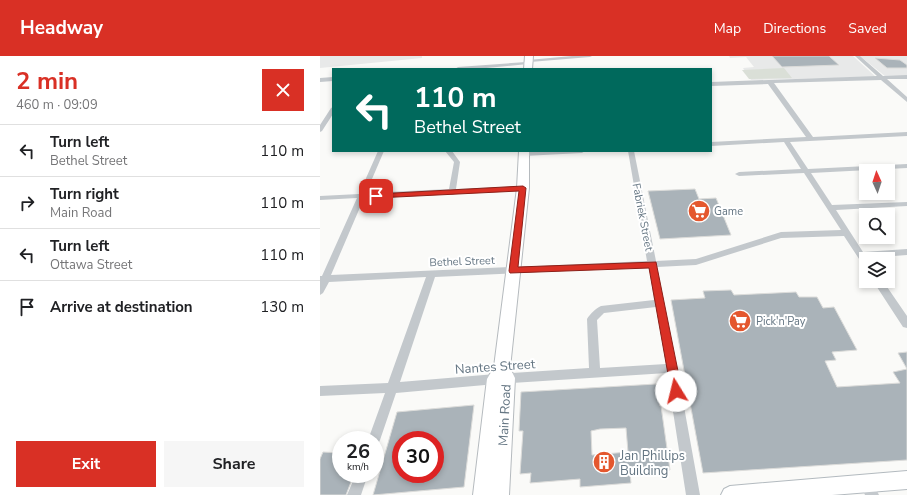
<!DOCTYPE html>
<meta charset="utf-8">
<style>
:root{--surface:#fff;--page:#f6f6f6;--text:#202124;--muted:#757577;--line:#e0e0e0;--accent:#d93025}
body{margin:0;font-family:"Nunito Sans",sans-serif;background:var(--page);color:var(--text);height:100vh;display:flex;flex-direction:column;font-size:15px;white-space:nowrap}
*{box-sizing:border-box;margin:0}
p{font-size:13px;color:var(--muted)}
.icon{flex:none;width:22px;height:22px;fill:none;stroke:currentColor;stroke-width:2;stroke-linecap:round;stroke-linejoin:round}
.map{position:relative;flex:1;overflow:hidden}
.drawer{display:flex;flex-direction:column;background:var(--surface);width:320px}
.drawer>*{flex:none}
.top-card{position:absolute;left:12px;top:12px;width:380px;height:84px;border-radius:0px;box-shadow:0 2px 6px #0003;background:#00695c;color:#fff;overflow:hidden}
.needle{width:26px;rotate:357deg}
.fabs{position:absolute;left:539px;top:108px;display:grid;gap:8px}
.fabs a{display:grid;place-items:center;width:36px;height:36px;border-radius:0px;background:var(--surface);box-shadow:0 2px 6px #0003;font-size:20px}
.speed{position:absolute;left:12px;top:375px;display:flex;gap:8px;font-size:20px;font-weight:700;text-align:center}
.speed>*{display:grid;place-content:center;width:52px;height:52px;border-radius:50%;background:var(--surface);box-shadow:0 2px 6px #0003;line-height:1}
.speed small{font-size:10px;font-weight:400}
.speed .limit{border:6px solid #d22;background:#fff;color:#111}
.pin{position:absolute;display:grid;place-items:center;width:34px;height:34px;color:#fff;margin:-17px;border-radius:8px;box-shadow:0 2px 6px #0006}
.me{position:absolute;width:44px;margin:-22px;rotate:351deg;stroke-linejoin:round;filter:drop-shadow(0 0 3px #0008)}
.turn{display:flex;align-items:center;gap:14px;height:84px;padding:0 16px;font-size:18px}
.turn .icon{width:52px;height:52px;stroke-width:2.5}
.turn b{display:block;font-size:28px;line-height:34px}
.round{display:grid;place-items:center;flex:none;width:42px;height:42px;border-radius:0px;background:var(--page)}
.overview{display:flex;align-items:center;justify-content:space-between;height:68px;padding:0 16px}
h1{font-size:24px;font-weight:700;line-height:30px;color:var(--accent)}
.action{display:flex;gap:8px;margin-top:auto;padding:8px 16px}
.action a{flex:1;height:46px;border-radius:0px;background:var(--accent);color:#fff;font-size:16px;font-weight:700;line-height:46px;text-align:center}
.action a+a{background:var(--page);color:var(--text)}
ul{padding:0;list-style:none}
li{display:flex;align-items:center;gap:12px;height:52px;padding:0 16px;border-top:1px solid var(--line)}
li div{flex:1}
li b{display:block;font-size:15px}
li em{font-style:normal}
header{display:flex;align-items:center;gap:24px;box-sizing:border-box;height:56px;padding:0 20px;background:var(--accent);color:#fff}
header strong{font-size:19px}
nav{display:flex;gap:22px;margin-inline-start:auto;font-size:14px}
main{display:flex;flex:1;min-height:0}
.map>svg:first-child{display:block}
.built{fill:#e8e9e9}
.green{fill:#dadfd7}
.building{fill:#aab3b9;stroke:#dcdcda;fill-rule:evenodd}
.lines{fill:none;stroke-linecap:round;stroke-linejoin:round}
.secondary-casing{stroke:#b3babf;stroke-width:2}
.primary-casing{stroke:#b5babe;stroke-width:2}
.minor{fill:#c3c8cc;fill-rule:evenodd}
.secondary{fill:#fff;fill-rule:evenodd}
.primary{fill:#fff;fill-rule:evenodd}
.route{fill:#d93025;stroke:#8d1f18}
.labels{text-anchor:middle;stroke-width:4;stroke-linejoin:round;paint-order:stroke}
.poi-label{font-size:11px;fill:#657683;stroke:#fff;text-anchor:start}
.street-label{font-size:11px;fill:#657683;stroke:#fff}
.near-street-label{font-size:13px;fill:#657683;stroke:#fff}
.near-poi-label{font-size:13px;fill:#657683;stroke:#fff;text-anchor:start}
</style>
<header>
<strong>Headway</strong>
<nav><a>Map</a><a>Directions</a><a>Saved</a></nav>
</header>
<main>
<section class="drawer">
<div class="overview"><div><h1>2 min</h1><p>460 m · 09:09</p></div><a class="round" style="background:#d93025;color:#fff"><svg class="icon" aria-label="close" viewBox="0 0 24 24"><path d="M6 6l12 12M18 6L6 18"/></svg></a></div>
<ul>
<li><svg class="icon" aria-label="left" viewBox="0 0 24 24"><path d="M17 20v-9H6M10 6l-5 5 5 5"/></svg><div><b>Turn left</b><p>Bethel Street</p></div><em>110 m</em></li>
<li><svg class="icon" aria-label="right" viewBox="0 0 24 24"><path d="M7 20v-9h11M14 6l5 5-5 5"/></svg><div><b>Turn right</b><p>Main Road</p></div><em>110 m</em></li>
<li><svg class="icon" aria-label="left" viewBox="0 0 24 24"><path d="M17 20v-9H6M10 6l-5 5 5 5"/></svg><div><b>Turn left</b><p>Ottawa Street</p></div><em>110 m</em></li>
<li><svg class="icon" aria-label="arrive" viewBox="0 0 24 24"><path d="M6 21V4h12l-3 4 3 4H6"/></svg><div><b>Arrive at destination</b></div><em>130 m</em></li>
</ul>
<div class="action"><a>Exit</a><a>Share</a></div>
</section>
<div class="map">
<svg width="587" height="439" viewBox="0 0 587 439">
<rect width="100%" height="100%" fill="#fafaf8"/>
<path class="built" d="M0,0H102V2L0,12Z
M409,0H533L556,21L431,24L423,12L434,11L426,1L410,2Z
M540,0H587V20L566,21Z"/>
<path class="green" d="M464,12L472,22L429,23L422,14Z"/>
<path class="building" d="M452,0H509L519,9L462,11Z
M555,2L580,4L587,9V12H567Z
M375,133L379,143L396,142L411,179L340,183L328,135Z
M411,234L414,239L476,236L479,241H497L503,252L514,251L537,294L512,296L516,304L505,305L517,331L580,327L573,316L587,313L578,297L587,296V404L383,417L351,244L385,242L383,235Z
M336,328L340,350H341L350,414L310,417L311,427L260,431V423L210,427L211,417L200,418L203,375H199L201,336ZM306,372L308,396L272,399L271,375L280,373Z
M154,349L144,431L53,439L77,356ZM81,384H115V418H81Z
M3,396L21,397V418H34L26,439H0V403Z"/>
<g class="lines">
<g class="secondary-casing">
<path id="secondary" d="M587,415V433L512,439H401L404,433L410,430Z"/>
</g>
<g class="primary-casing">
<path id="primary" d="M205,0H213L212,13H204Z
M199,95H209V132L190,312L195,322L189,439H153L167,323L174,311L197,132Z"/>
</g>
<path class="minor" d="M252,0H272L270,1L210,6L208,8L156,13H135L138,11L206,6L208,4Z
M535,0H540L563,20L587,19V23H567L587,41V46L561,24L454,27L493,81L587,76V80L470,86L488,113L587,108V112L491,117L512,149L587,146V150L516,154L543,196L587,193V199L547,202L546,210L543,209L524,180L461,182L376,209L337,211L357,312L380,439H366L347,317L176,328L76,337L60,384L58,388L55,390V384H48L65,337L0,340V330L68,327L106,221L9,226L3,237L0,239V220H2L37,142L0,144V140L39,138L58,95H64L46,137L129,133L134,106L125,95H132L140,106L136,133L203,130L207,132L203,134L135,138L132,139L129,138L44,142L11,219L327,205L308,95H314L336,205L376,203L461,176L521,174L484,117L419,120L415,118L419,116L481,113L464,86L391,90V86L486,81L448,28L391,30V26L557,20ZM329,211L334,244L281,250C276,252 270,258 267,263L269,312L176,318L80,326L115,221ZM336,251L346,308L280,312L277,264L284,257Z
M13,21V25L0,26V22Z
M13,51V58L2,75L0,76V69L11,52Z
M223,95H265L262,97L204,100L201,98L204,96Z
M553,225H563L587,260V272L583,271Z
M36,418H48L41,439H27Z
M546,422L551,423L559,439H545L540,428L541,423Z"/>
<use href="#secondary" class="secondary"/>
<use href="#primary" class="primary"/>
</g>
<path class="route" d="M203,130L206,132L198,211L336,206L362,335L360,339L356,341L352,339L351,335L329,212L190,217L189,215L199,135L56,142L52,140L56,138Z"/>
<defs>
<g id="supermarket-disc" transform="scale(1.15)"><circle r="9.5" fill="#e4572e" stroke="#fff"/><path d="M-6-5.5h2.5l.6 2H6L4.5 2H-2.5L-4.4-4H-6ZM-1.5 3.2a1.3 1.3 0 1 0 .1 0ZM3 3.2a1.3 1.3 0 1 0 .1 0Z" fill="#fff"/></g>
<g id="building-disc" transform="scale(1.15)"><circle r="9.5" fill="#e4572e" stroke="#fff"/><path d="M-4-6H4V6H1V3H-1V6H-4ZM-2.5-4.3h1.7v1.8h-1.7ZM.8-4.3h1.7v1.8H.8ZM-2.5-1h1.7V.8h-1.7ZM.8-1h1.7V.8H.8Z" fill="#fff"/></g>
</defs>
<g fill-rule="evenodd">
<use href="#supermarket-disc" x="379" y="155"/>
<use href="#supermarket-disc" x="420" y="265"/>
<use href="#building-disc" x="284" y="406"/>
</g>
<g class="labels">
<g class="poi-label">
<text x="394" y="159">Game</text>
<text x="436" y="269">Pick'n'Pay</text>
</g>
<g class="street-label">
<text transform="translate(323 161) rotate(79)" y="4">Fabriek Street</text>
<text transform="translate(142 205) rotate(-2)" y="4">Bethel Street</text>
</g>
<g class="near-street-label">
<text transform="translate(175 310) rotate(-4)" y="5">Nantes Street</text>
<text transform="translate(184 359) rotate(-87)" y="5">Main Road</text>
</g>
<g class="near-poi-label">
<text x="300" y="404">Jan Phillips<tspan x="300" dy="15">Building</tspan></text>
</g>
</g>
</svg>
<div class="fabs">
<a><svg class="needle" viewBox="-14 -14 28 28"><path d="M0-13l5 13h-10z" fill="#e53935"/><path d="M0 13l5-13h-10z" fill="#757577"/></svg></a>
<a><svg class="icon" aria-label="search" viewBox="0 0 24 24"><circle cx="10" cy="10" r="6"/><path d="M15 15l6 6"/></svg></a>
<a><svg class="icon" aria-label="layers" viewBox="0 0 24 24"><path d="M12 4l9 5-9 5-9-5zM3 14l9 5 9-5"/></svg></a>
</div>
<div class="speed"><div>26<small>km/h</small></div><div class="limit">30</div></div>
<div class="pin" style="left:56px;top:140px;background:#d93025"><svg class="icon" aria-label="arrive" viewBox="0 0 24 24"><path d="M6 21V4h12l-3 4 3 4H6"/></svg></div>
<svg class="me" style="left:356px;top:335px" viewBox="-20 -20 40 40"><circle r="19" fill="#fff"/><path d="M0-13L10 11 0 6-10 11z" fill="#d93025"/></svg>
<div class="top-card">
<div class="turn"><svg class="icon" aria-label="left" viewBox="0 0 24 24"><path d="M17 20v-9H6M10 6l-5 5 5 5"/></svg><div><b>110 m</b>Bethel Street</div></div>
</div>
</div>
</main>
